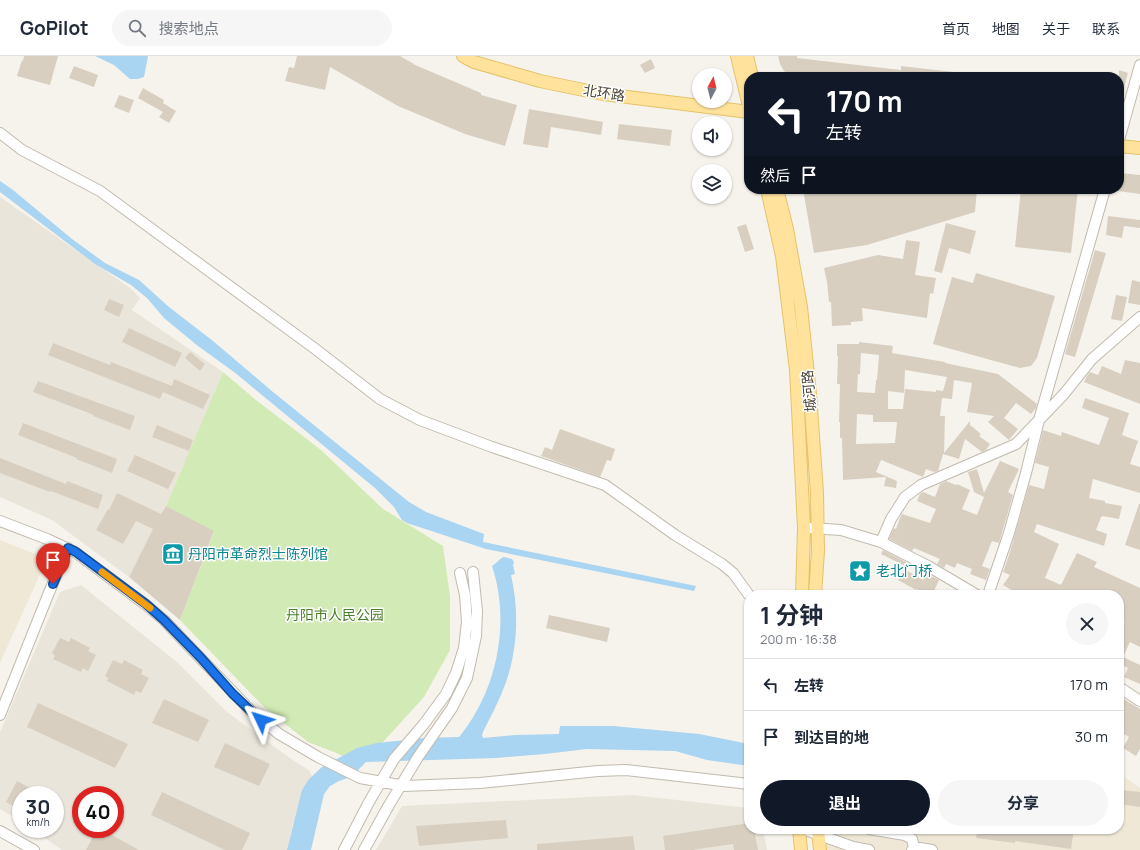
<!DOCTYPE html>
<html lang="zh">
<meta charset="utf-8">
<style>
:root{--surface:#fff;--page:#f6f6f7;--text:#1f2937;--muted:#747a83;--line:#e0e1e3;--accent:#111827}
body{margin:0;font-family:Manrope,"Noto Sans SC",sans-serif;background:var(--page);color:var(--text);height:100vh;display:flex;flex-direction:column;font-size:15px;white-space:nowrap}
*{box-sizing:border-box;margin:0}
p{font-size:13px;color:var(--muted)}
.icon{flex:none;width:22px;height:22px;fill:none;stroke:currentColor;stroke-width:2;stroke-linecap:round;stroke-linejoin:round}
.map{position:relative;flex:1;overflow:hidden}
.panel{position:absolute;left:744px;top:534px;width:380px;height:244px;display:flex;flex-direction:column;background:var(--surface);border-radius:16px;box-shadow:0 1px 3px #0004}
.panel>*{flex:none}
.guide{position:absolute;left:744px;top:16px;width:380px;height:122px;border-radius:16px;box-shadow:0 1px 3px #0004;background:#111827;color:#fff;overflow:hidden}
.needle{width:26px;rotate:7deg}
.controls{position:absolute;left:692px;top:12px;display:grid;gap:8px}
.controls a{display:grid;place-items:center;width:40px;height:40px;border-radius:50%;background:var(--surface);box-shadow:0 1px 3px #0004;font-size:20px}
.speed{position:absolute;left:12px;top:730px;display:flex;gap:8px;font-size:20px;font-weight:700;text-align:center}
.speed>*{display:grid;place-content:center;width:52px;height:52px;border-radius:50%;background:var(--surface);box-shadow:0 1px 3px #0004;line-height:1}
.speed small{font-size:10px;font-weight:400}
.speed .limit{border:6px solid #d22;background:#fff;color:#111}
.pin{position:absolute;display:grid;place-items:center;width:34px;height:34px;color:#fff;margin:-41px -17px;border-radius:50% 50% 50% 0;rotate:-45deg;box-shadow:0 0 4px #0007}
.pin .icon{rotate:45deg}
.me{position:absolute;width:44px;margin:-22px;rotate:311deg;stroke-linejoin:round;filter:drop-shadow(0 0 3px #0008)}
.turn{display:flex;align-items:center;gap:14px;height:84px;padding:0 16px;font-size:18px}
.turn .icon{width:52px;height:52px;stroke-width:2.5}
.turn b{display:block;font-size:28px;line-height:34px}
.then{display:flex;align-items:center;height:38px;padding:0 16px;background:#0003;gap:8px;font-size:15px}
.round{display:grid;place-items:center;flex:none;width:42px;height:42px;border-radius:21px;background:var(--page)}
.overview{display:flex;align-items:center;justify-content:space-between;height:68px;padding:0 16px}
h1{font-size:24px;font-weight:700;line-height:30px}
.action{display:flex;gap:8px;margin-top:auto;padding:8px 16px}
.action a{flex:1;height:46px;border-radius:24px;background:var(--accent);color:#fff;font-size:16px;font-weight:700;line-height:46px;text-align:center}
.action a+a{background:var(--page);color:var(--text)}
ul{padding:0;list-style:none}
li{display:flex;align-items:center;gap:12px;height:52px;padding:0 16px;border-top:1px solid var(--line)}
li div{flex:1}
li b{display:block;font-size:15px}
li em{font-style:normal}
header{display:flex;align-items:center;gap:24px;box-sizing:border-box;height:56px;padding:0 20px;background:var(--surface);border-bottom:1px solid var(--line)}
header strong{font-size:19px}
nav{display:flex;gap:22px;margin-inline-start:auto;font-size:14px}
.search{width:280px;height:36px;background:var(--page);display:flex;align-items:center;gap:10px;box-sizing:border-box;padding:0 14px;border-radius:22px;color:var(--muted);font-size:15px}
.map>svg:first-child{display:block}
.residential{fill:#eae5da;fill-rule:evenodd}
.education{fill:#efe8d6}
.green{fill:#d2eab5}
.water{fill:#a9d4f2}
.building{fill:#d8cfc1;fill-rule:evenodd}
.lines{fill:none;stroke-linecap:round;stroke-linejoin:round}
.minor-casing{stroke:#c2bbae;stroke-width:12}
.major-casing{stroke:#e6c16a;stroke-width:14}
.minor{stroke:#fff;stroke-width:10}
.major{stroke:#ffe39c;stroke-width:12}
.route-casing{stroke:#114b97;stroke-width:10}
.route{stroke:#1a73e8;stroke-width:7}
.slow{stroke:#f59e0b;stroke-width:7}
.labels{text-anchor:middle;stroke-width:3;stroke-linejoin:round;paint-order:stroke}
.street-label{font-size:14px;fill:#4b4439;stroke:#fff}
.culture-label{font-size:14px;fill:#0d838f;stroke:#fff;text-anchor:start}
.park-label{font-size:14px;fill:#4a7f2a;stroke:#fff}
</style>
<header>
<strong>GoPilot</strong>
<div class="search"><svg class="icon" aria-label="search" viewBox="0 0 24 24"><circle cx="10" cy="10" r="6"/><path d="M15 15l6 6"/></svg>搜索地点</div>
<nav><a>首页</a><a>地图</a><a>关于</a><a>联系</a></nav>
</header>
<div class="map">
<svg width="1140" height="794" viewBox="0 0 1140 794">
<rect width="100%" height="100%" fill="#f6f3ec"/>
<path class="residential" d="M0,141L130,232L140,242L132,254L223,316L166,450L129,521L52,464L0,441Z
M81,529L177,606L227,656L294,705L309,714L312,720L309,723L293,768L287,794H62L32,773H55V739H21V765L0,753V676L60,536ZM81,739H115V773H81Z
M632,739L749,752V773H763L767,794H376L402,750Z"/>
<path class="education" d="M0,484L47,503L0,607Z
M1119,717L1140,732V794H827L826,773H1119Z"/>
<path class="green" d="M223,316L256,344L321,394L383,453L443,490L450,540V594L424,641L362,709L334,696L308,686L265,652L180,564L214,476L166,450Z"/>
<path class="water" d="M95,0H148L144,21L138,23H130L114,9Z
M0,125L13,134L72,183L105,207L139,224L169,251L213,285L273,336L409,446L426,456L484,478L483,486L696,530L694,535L486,493L407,467L402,464L394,451L375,432L234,316L198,290L164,262L147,242L131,229L95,208L0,136Z
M504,501L512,503L514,506L513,509L515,518L511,519C519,553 518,592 506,626C500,643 491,660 483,676L482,679L483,682L515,679L559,678L560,670H613L699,678L749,688V710L707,704L675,695L587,693L545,698L496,702L366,706L351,721L339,725L330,730L324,738L311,794H287L302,734L309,723L322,711L357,692L377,687L425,682L459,681C497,635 511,567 492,510C497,507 500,502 504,501Z"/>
<path class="building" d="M24,0H58L50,29L17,20L22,4L23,5Z
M297,0H400L414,8H413L481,37V39L517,49L505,90L465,78L398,50L330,11L325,34L285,25L289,11L294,12Z
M778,0H797V2L901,14V10L954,16V21H819L789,18L784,15L780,8Z
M651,3L655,12L645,17L640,9Z
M74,10L98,19L94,31L69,22Z
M1119,14L1128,17L1121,42L1119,41Z
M143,32L164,44L163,47L176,55L169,67L159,61L163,56L138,42Z
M119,39L134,44L129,57L114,51Z
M529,53L603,66L601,79L551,71L548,92L523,88Z
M619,68L672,74L670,90L617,83Z
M1120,117L1140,119V138L1118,135Z
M803,133H977L975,156L867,189L814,197Z
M1021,133H1078L1071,197L1015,191Z
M1108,160L1140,164V172L1124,170L1122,182L1106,179Z
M946,167L976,175L970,198L949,192L942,217L934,215Z
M746,168L754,193L745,196L737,171Z
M906,184L920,186L915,219L936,222L933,238L930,237L927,262L862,252L863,265L851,266V269L832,270L831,246H829L827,226L824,212L878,199L903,203Z
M1095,194L1106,197L1075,301L1065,298Z
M976,217L1055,240L1037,302L1031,310L1020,312L933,288L952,221L973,227Z
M1132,224L1140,226V249L1128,247Z
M1116,239L1127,241L1122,265L1111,263Z
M109,243L124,249L119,261L104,254Z
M129,272L182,297L175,311L122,286Z
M859,286L893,290L892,297L945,306V307L998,318L1037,348L1036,352L1031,358L1016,347L1004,362L1018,373L1009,384L988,366L994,360L967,356L972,327L954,324L952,343L942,342L940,360H945L944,397L970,365V369L981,378L979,380L990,388L986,394L982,396L965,383L959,403L943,398L938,415L934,416L926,413L923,421L881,404L876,416L897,425L896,432L884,430L886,421L843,424L842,382H840V366H839L840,328H837L838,300H837V288H859ZM861,297L879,299L877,324H876L875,337L857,336L858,318H860ZM905,314L947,321L943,335L936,334V336L905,333L903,353H888V335L904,337ZM857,358L873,359V366H897L895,387L856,388Z
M53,287L110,309L111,306L172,330L174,323L210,339L203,353L163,336L160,343L48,299Z
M190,296L205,308L200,315L185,302Z
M1125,304L1140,307V348L1084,326L1087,320L1090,316L1098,319L1102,310L1121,318Z
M38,325L135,360L130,374L93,360L94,359L33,336Z
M1085,342L1129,357L1122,379L1138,385L1130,408L1140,411V437L1093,423L1089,442L1105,445V447L1122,450L1119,463L1102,460V461H1101L1096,474L1107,478L1104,490L1037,468L1034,476L1059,488L1045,522L1061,529L1077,497L1097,506L1094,511L1140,532V591L1130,586L1123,601L1140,609V628L1124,621L1128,612L1120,608L1119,610V578L1125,566L1119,564V539H1020L1003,529L1010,519L1003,516L1009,499L1029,429L1044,433L1049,411L1035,407L1043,374L1061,380L1062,376L1099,389L1109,362L1082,352Z
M23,367L117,403L112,417L76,403L77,402L18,379Z
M157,369L193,384L189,395L152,381Z
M560,373L615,393L611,405L607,404L600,421L541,400L545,391L552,394Z
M135,399L176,417L168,433L127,415Z
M0,402L66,428L67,425L103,439L98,453L51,435L50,436L0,417Z
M1000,405L1019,413L1008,436L1013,439L999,487L992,485L982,510L990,513L986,524L970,518L972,513L957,507L955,512L946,508L944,512L937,508L940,503L914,492L912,495L889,483L894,472L896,473L900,462L902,458L930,467L936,453L917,445L920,438L923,436L935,441L940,428L946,425L956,429L957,428L970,434L962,453L977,459L984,441L974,436L968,416L977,413L984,437Z
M117,437L161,458L166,450L214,475L180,564L129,521L153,473L136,465L123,488L96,474L108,453L109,454Z
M1139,448H1140V494L1125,489Z
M883,494L906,506L905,510L881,498Z
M904,513L923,524L926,517L939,524L932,539H930L916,533V534L898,524Z
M549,559L610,572L607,586L546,572Z
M60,582L69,586L71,582L90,592L88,595L96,599L88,615L83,612L81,616L53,603L55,600L52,597Z
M113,604L122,608L124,604L143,614L141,618L149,622L141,637L136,635L134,639L107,625L108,622L105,620Z
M1119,640L1140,653V693L1136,700L1123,692L1129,681L1119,675Z
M164,643L209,664L198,686L152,667Z
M38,647L128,688L115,712L27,671Z
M225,687L270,708L259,730L214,711Z
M17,725L43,739H21V755L6,746Z
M1121,734L1140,736V751L1119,748Z
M162,736L250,777L242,794H225L151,759Z
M506,764L508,782L419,790L416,770Z
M749,767V773H754L758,794H734L733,788L692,794H665L663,780Z
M97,773H101L139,794H86Z
M978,773H1074L1071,793L1015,785V787L976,782Z
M633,780L635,794H537V788Z"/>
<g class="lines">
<g class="minor-casing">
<path id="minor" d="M0,77L22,94L100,135L314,292L380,343L420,364L492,391L605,429L675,479L722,508L733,517L749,539
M1119,84L1140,9
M0,465L47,483L75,496L146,549L164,564L252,656L279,678L318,701L360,722L405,730L480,727L598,715L626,714L749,728
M810,472L841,474L881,486L928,510L977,539
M881,486L891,463L905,441L921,429L1016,388L1064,338L1092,303L1140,261
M988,539L1009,477L1026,417L1039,364L1105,133
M1119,631L1140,645
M0,659L48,539L68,492
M803,773L853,791L869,794
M869,773L905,779L912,783L914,791L912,794
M0,775L34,794
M914,791L932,794
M344,794L369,746L394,703L424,668L446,638L456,617L464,592L467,566L465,539L460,517
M364,794L389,749L418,701L452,652L467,622L476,580L477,555L473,516"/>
</g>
<g class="major-casing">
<path id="major" d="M463,0L474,6L540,25L603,38L749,56
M737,0L749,50
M747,0L752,21
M1119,90L1140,92
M767,133L782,200L796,314L804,472L802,539
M777,133L787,173L801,251L810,338L817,437L818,495L815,539
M799,773L801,794
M818,773L820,794"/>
</g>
<use href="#minor" class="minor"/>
<use href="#major" class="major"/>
</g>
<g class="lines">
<g class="route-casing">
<path id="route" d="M53,528L68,492L76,496L146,548L164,564L201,602L232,637L252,656L261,664"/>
</g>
<use href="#route" class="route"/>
<path class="slow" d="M102,516L150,552"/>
</g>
<defs>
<g id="museum-square" transform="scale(1.15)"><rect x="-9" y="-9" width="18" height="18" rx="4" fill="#0f9aa8" stroke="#fff"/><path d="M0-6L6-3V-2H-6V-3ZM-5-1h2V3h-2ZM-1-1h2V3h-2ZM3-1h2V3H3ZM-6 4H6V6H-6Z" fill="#fff"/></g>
<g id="sight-square" transform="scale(1.15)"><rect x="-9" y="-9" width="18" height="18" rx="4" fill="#0f9aa8" stroke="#fff"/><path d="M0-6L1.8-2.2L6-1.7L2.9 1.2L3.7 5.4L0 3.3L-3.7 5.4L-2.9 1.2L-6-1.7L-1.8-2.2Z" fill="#fff"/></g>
</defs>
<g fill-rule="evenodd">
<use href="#museum-square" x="173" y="498"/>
<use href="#sight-square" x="860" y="515"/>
</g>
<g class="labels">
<g class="street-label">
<text transform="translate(604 37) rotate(9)" y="5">北环路</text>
<text transform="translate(809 335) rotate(-95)" y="5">城河路</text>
</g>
<g class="culture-label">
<text x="188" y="503">丹阳市革命烈士陈列馆</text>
<text x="876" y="520">老北门桥</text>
</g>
<g class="park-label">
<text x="335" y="564">丹阳市人民公园</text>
</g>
</g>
</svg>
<div class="controls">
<a><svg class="needle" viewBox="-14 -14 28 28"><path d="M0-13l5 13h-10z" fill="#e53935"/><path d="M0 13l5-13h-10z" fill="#747a83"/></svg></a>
<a><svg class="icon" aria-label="sound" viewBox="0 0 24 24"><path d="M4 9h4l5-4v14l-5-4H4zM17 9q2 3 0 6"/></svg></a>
<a><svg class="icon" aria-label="layers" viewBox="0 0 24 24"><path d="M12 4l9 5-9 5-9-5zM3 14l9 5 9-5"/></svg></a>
</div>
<div class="speed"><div>30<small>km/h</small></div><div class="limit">40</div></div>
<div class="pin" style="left:53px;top:528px;background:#d93025"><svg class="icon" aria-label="arrive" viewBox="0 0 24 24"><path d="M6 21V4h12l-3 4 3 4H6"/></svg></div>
<svg class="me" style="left:261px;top:664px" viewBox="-20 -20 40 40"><path d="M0-17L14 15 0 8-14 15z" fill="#1a73e8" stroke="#fff" stroke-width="4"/></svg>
<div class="guide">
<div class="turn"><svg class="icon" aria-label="left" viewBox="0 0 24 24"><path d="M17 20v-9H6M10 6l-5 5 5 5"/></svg><div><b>170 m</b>左转</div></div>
<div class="then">然后<svg class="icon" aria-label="arrive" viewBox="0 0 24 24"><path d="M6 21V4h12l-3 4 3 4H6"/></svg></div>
</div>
<section class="panel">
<div class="overview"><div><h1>1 分钟</h1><p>200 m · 16:38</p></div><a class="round"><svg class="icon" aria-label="close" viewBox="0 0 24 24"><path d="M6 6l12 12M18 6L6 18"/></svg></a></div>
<ul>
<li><svg class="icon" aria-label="left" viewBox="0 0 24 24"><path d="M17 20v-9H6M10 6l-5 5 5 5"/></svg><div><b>左转</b></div><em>170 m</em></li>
<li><svg class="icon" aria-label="arrive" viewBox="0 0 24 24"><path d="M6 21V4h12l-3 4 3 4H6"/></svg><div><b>到达目的地</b></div><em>30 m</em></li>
</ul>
<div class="action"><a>退出</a><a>分享</a></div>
</section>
</div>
